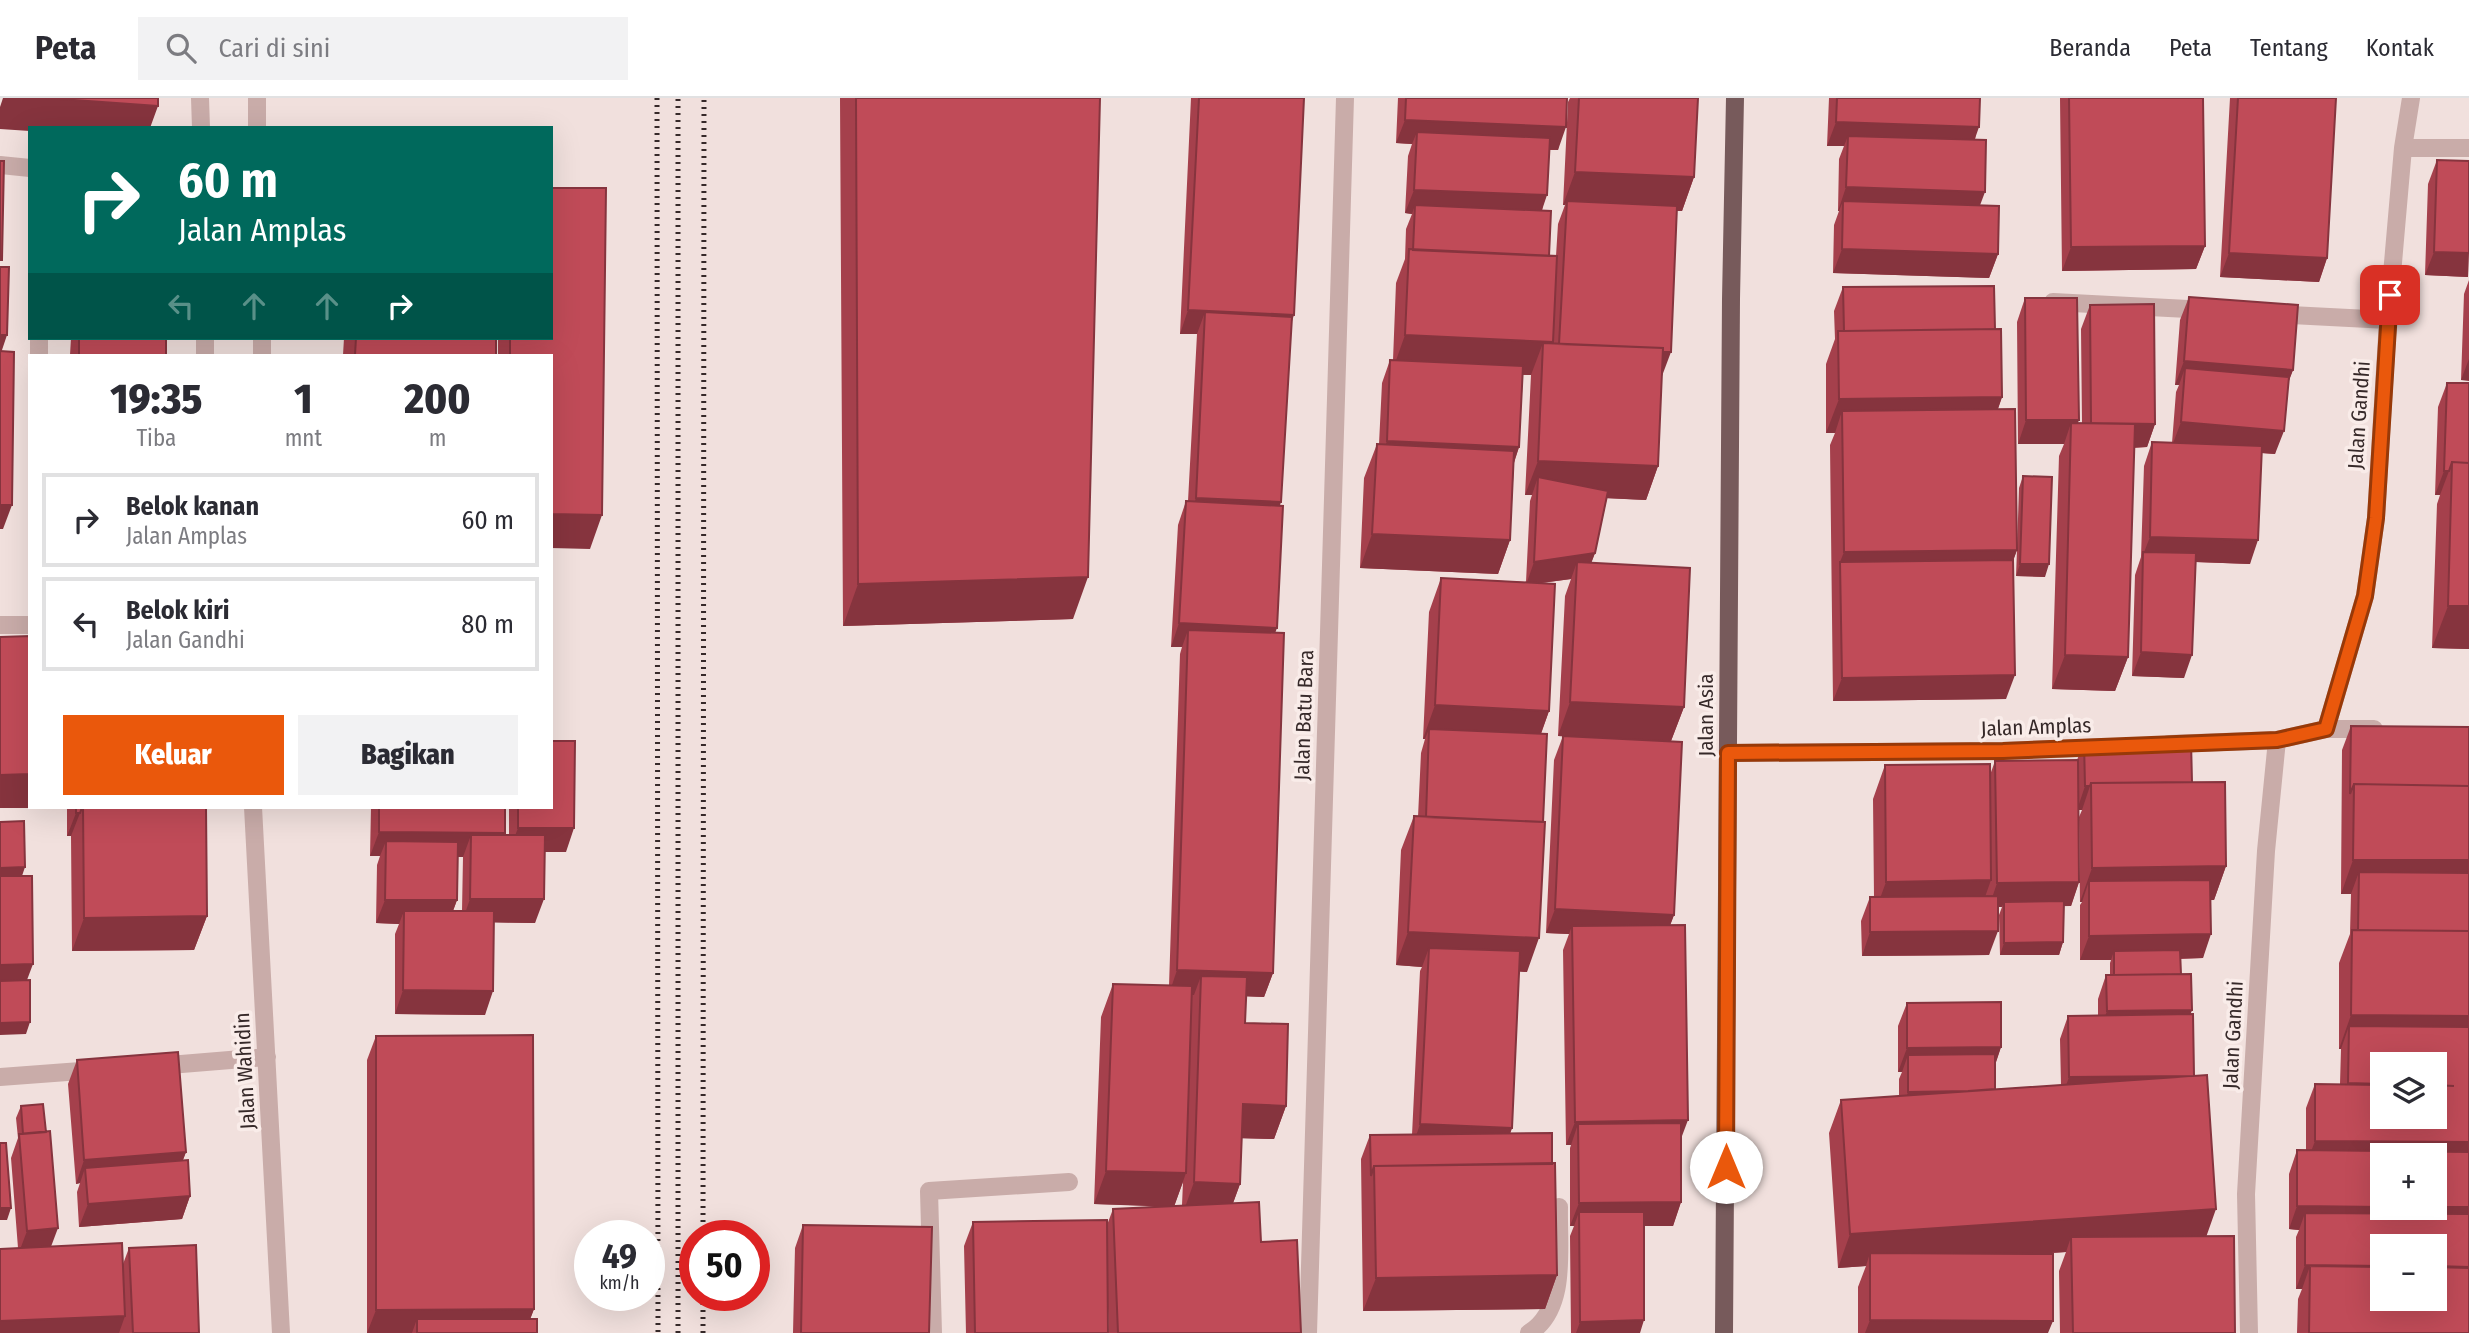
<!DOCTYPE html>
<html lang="id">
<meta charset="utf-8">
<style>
:root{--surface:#fff;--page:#f2f2f3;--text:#2b2b33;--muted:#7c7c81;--line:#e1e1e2;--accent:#ea580c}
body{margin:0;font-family:"Fira Sans Condensed",sans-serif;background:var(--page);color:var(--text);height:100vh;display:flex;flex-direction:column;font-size:26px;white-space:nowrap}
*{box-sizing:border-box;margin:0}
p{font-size:23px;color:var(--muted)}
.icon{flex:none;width:38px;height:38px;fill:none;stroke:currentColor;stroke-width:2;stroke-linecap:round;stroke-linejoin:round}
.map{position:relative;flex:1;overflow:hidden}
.details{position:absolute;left:28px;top:256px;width:525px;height:455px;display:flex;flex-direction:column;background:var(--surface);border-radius:0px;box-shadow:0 7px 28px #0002}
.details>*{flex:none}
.hud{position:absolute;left:28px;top:28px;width:525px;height:214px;border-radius:0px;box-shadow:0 7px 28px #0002;background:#00695c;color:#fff;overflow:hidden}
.tools{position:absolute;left:2370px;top:954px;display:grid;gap:14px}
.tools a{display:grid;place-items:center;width:77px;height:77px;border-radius:0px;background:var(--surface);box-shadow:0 7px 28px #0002;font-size:35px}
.speed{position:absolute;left:574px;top:1122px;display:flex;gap:14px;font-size:35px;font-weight:700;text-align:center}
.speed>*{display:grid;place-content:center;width:91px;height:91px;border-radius:50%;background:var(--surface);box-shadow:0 7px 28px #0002;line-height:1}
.speed small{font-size:18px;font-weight:400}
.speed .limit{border:10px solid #d22;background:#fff;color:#111}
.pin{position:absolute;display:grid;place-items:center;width:60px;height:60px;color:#fff;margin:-30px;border-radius:14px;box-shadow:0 4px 10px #0006}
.me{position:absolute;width:77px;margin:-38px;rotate:0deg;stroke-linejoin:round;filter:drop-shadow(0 0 5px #0008)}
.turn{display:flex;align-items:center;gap:24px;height:147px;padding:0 35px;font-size:32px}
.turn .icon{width:91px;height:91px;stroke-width:2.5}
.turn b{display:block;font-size:49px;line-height:60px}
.lanes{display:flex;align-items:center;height:66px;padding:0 35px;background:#0003;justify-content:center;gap:35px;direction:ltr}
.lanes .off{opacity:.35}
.eta{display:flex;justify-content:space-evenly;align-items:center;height:119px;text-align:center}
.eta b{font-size:42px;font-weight:800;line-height:49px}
.button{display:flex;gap:14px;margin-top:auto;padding:14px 35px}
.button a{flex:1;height:80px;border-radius:0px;background:var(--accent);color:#fff;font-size:28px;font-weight:800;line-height:80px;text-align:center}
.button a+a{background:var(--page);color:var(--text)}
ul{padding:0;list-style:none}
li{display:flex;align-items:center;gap:21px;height:94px;margin:0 14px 10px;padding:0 21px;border:4px solid var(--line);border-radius:0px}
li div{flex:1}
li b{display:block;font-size:26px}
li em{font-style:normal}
header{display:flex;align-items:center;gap:42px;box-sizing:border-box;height:98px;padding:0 35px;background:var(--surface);border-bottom:2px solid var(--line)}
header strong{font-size:33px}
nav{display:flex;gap:38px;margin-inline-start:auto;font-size:24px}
.search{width:490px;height:63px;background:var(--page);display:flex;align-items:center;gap:18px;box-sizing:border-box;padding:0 24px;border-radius:0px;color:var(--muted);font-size:26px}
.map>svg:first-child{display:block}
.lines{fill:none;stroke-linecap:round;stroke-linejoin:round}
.minor{stroke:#c9aca9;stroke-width:18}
.major{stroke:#775a5b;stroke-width:18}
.rail{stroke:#362929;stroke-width:5;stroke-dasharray:2 5;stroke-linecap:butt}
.wall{fill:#a5404c;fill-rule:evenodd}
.shaded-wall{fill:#86343e}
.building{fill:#c04b58;stroke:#86343e;stroke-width:2}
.route-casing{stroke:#983908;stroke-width:18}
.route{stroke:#ea580c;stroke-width:12}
.labels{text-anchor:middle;stroke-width:7;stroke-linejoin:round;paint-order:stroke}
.street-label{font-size:21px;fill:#362929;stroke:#f9ece9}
</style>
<header>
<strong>Peta</strong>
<div class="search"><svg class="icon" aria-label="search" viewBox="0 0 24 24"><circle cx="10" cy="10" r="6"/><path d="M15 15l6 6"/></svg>Cari di sini</div>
<nav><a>Beranda</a><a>Peta</a><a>Tentang</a><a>Kontak</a></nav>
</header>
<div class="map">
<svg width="2469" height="1235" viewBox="0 0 2469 1235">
<rect width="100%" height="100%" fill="#f1e0dd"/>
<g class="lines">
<path class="minor" d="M200,0L201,30
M257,30V0
M2403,50H2469
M0,67L30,70
M2053,204L2207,212
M2273,216L2388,222
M39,240V257
M205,240V257
M262,240V257
M0,527H30
M2326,631L2365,498L2376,420L2388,222L2403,50L2411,0
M2169,646L2277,642L2326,631H2374
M1728,655L2003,653L2106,649
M253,709L281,1235
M157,968L267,959
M0,979L94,972
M933,1235L929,1093L1069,1084
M1308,1235L1345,0
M1529,1235C1568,1211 1558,1150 1559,1109
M2249,1235L2246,1096L2266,753L2277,642"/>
<path class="major" d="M1724,1235L1731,201L1735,0"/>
<path class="rail" d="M657,0L658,1235
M703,1138L704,0
M678,1235V0
M703,1235V1197"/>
</g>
<path class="wall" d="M840,0H1100L1073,521L843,528Z
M1191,0H1304L1280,408L1275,535L1273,875L1264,899L1246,898L1245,925L1286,1008L1274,1041L1241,1040L1240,1086L1233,1105L1261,1144L1301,1235H1109L1108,1210V1235H966L964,1148L973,1124L1107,1127L1113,1111L1161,1108L1094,1106L1101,919L1113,886L1169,888L1180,556L1182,549H1171L1178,427L1186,403H1188L1197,236H1180ZM1183,1084L1182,1107L1174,1108Z
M1398,0H1567L1558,52H1550L1542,113L1549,158H1556L1558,126L1565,107H1563L1568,4L1570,0H1698L1694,79L1682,113H1677L1662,278L1658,368L1646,402L1607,400L1595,455L1591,465L1684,609L1671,643L1674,817L1670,827L1681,1041V1104L1673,1128H1644L1640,1235H1571L1570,1138L1574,1128H1570V1050L1571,1047H1566L1563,852L1569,836L1546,835L1554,662L1563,638L1636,642L1558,638L1565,498L1571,481L1541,485L1549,613L1541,636L1527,874L1519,873L1512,1030L1510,1036L1552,1066L1557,1177L1545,1211L1363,1213L1361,1061L1370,1037H1412L1420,873L1422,869L1396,867L1401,752L1414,718L1418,719L1421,655L1425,641H1423L1429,514L1441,480L1526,484L1530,403L1532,397H1525L1531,277H1523L1519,349L1514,365L1510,442L1498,476L1360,470L1364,380L1377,346H1379L1382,285L1390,262H1393L1396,185L1405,161L1406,131L1412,116L1405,115L1408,58L1412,46L1396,45Z
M1829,0H1980L1975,42L1980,107L1998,156L1989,180L1833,175L1834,127L1839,113H1838L1839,61L1844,48H1827Z
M2060,0H2203L2205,148L2196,171L2062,173Z
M2230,0H2336L2327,160L2319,184L2220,179Z
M2437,62L2469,63L2468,179L2425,177L2428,86Z
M2469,182V282H2461L2464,196Z
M1843,189L1995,231L2002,299L1998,311L2017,451L2019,390L2023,378L2045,479L2016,478L2017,452L2013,462L2006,601L1833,603L1830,347L1835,335H1826V266L1835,241L1834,213Z
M2189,199L2293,272L2288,284L2275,356L2261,355L2250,466L2195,464L2184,580L2132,578L2135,477L2141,459L2144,368L2152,344L2172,345L2176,294L2179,287H2175L2180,222Z
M2025,200L2078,325H2082L2081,231L2090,207L2155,326L2147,349L2134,350L2128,559L2115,593L2052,591L2059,358L2064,346H2018L2017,224Z
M71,240H166V257H70Z
M344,240H496V257H343Z
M498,240H551L590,451L551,257H498Z
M2447,285H2469V551L2432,550L2437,406L2440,397H2435L2438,309Z
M2351,628L2469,1235H2297L2298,1201L2302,1191H2296V1139L2299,1132L2289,1131V1076L2297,1052H2306V1010L2315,986H2340L2341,951H2339V865L2350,836L2351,796H2341L2342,652Z
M2084,644L2192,684L2226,768L2214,802H2211L2203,860L2180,861L2181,876L2192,912L2190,916L2194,978L2206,1138L2235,1235H2060L2059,1173L2066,1154L2034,1156L2048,1235H1858V1189L1866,1168L1838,1170L1829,1035L1841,1002L1899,998V981L1902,974H1898V928L1907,905L2001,949L1995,967V991L2061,987L2060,941L2068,918L2098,917V901L2106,877H2110V865L2111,862H2080V807L2082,804H2080L2079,719L2082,712H2079V784L2071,808H2064L2063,844L2059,857H2000L1999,817L2002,809H1998L1989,857L1862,858L1861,823L1870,799H1874L1873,701L1885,667L1990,677L1995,663L2077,662Z
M67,709H206L207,818L194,852L72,853L71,738H67Z
M371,709H505L504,737H509V709H551L566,754H545L535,825L494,824L485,917L395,916V836L399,826L376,825L377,767L380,758H370ZM458,759H463L462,813H453L457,802Z
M376,938L534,1211L530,1221L537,1235H367V962Z
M77,962L186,1054L183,1062L190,1098L182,1121L79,1129L77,1094L80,1085L76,1086L68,986Z
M21,1008L51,1148L123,1166L129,1150L199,1235H0L18,1150L11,1060L18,1040L16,1020Z
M803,1127L929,1235H793L795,1150Z"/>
<path class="shaded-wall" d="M3,0H46L158,8L150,30H30V33L0,31V9Z
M1405,22L1566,29L1558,52L1416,46L1417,34L1412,46L1396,45Z
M1836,24L1979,29L1971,52L1848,38L1844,48H1827Z
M1575,74L1694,79L1682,113L1566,107L1567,103L1565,107H1563Z
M1846,89L1985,94L1976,118L1843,103L1839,113H1838Z
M1414,92L1547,97L1539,121L1415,107L1412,116L1405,115Z
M2205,148L2196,171L2062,173L2071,149Z
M1842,151L1998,156L1989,180L1833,175Z
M2434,154L2469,155L2468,179L2425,177Z
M2229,155L2327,160L2319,184L2220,179Z
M1188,212L1294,217L1286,241L1205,214L1197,236H1180Z
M0,237H7L0,258Z
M1405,237L1553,244L1541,275L1543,245L1531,277L1393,271Z
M1559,249L1671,254L1662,278Z
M2469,261V283L2461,282Z
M2184,263L2293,272L2284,296L2185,270L2179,287H2175Z
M2002,299L1990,333L1842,313L1835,335H1826L1839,301Z
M2026,322H2079L2071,344V325L2064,346H2018Z
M2181,324L2284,333L2275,356L2172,348Z
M2155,326L2147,349L2083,351L2091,327Z
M1387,343L1519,349L1511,373L1378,367Z
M1538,363L1658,368L1646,402L1537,397L1538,379L1532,397H1525Z
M2444,373H2449L2440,397H2435Z
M1196,400L1281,404L1273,428L1187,424Z
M0,407H12L3,431H0Z
M551,416L602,417L590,451L551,450Z
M1372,436L1510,442L1498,476L1360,470Z
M2150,439L2258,442L2250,466L2143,462V457Z
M2017,452L2005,486L1840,464L1844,454Z
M1595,455L1586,479L1577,464L1571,481L1526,487L1534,464Z
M2020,466H2049L2045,479L2016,478Z
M1088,479L1073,521L843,528L858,486Z
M2448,508H2469V551L2432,550Z
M1179,525L1277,530L1268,554L1188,532L1182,549H1171Z
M2141,554L2192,557L2184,580L2132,578Z
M2065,557L2128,559L2115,593L2052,591Z
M2015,577L2006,601L1833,603L1842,580Z
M1570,604L1684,609L1671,643L1558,638Z
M1435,607L1549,613L1537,646L1429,631L1425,641H1423Z
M30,676L29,710H0V677Z
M2085,688H2090L2082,712H2077Z
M76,715H80L71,738H67Z
M518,730H574L566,754H509Z
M379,734L505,735L496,759L471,737L463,759L385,758L386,743L380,758H370Z
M2353,762H2469V796L2359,774L2351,796H2341Z
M2226,768L2214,802L2089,804V783L2082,804H2080L2092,770Z
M25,769L17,793L0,794V770Z
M1991,782L1979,816L1874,817L1886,784Z
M2079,784L2071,808L2004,809V804L2002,809H1989L1997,785Z
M470,801H544L535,825L462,824Z
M385,802H457L448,826L404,813L399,826L376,825Z
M1555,811L1674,817L1665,841L1572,828L1569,836L1546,835Z
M207,818L194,852L72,853L84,820Z
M1998,833L1989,857L1862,858L1870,834Z
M1408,834L1539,840L1527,874L1428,869L1429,850L1422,869L1396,867Z
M2211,836L2203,860L2114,862V853L2111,862H2080L2089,838Z
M2063,844L2059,857H2000L2004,845Z
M33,866L24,890L0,891V867Z
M1177,872L1273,875L1264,899L1201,897V878L1194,897L1169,896Z
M403,892L493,893L485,917L395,916Z
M2192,912L2183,936L2098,937L2107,913Z
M2351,917L2469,918V952L2349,928L2341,951H2339Z
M30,924L26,936L0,937V925Z
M2001,949L1993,973L1908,957L1902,974H1898L1907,950Z
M2194,978L2061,1002L2069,979Z
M1995,993L1900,1017L1908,994Z
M1243,1006L1286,1008L1274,1041L1230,1040Z
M1688,1022L1679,1046L1578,1026L1571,1047H1566L1575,1024Z
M1420,1026L1512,1030L1503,1054L1412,1050Z
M2315,1043L2469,1044V1068L2306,1067Z
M186,1054L177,1077L85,1070L80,1085L76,1086L84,1062Z
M1106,1073L1186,1075L1174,1109L1094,1106Z
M1194,1084L1240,1086L1228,1119L1182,1118Z
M190,1098L182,1121L79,1129L88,1106Z
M1681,1104L1673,1128H1579V1114L1574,1128H1570L1579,1105Z
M2297,1108L2382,1109V1110L2469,1109V1133L2305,1115L2299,1132L2289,1131Z
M0,1110H11L7,1122H0Z
M2216,1111L2204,1145L2071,1139L2066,1154L1870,1167V1155L1866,1168L1838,1170L1850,1136Z
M58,1130L49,1154L18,1157L27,1133Z
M2305,1167L2382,1168H2310L2302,1191H2296Z
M1557,1177L1545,1211L1363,1213L1376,1180Z
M534,1211L525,1235L417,1221L412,1235H367L376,1212Z
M125,1218L119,1235H0V1223Z
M1644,1222L1640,1235H1576L1580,1224Z
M1870,1222L2053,1223L2048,1235H1865Z"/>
<path class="building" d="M46,0H158V8Z
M856,0H1100L1088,479L858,486Z
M1199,0H1304L1294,217L1188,212Z
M1406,0H1567L1566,29L1405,22Z
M1579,0H1698L1694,79L1575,74Z
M1837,0H1980L1979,29L1836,24Z
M2069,0H2203L2205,148L2071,149Z
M2238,0H2336L2327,160L2229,155Z
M1417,34L1550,40L1547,97L1414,92Z
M1848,38L1986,42L1985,94L1846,89Z
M2437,62L2469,63V155L2434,154Z
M0,63H4L2,162H0Z
M551,90H606L602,417L551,416V257H510V240H551Z
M1567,103L1677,108L1671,254H1663V250L1559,246Z
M1843,103L1999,108L1998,156L1842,151Z
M1415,107L1551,113L1549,158L1413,152Z
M1409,151L1557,158L1553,244L1405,237Z
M0,169H9L7,237H0Z
M1994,188L1995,231L1844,233L1843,189Z
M2189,199L2298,207L2293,272L2184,263Z
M2025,200H2077L2079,322H2026Z
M2154,206L2155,326L2091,325L2090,207Z
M1205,214L1292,219L1281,404L1196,400Z
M2001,231L2002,299L1839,301L1838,233Z
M79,240H166V257H79Z
M356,240H496V257H355Z
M1543,245L1663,250L1658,368L1538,363Z
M0,253L14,254L12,407H0Z
M1390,262L1523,268L1519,349L1387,343Z
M2185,270L2289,279L2284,333L2181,324Z
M2447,285H2469V365L2452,364L2449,373H2444Z
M2015,311L2017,452L1844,454L1842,313Z
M2071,325L2135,326L2128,559L2065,557Z
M2152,344L2262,348L2258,442L2150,439Z
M1377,346L1514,353L1510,442L1372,436Z
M2452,364L2469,365V508H2448Z
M2023,378L2052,379L2049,466H2020Z
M1538,379L1608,393L1595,455L1534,464Z
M1186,403L1283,408L1277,530L1179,525Z
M2143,454L2196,455L2192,557L2141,554Z
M2013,462L2015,577L1842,580L1840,464Z
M1577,464L1690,470L1684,609L1570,604Z
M1441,480L1555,486L1549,613L1435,607Z
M1188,532L1284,535L1273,875L1177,872Z
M30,538V676L0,677V539Z
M2351,628L2469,629V688L2354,686L2350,696Z
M1429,631L1547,636L1543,724L1426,719Z
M1563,638L1682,644L1674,817L1555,811Z
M551,643H575L574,730H518V709H551Z
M2191,643L2192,684L2091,685L2090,688H2085L2084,644Z
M2078,662L2079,784L1997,785L1995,663Z
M1990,666L1991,782L1886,784L1885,667Z
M2225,684L2226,768L2092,770L2091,685Z
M2354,686L2469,688V762H2353Z
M76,709H82L80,715H76Z
M83,709H206L207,818L84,820Z
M379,709H505V735L379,734Z
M1414,718L1545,724L1539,840L1408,834Z
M24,723L25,769L0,770V724Z
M471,737H545L544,801H470Z
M386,743L458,744L457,802H385Z
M2359,774L2469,775V833L2358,832Z
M0,778H32L33,866L0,867Z
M2210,782L2211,836L2089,838V783Z
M1998,798V833L1870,834V799Z
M2064,803L2063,844L2004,845V804Z
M404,813H494L493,893L403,892Z
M1685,827L1688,1022L1575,1024L1572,828Z
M2352,832L2469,833V918L2351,917Z
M1429,850L1520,853L1512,1030L1420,1026Z
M2180,852L2181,876L2114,877V853Z
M2191,876L2192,912L2107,913L2106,877Z
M1201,878L1247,879L1245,925L1288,926L1286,1008L1243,1006L1240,1086L1194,1084Z
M30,882V924L0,925V883Z
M1113,886L1192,888L1186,1075L1106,1073Z
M2001,904V949L1907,950V905Z
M2193,916L2194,978L2069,979L2068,918Z
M2349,928L2469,929V1044L2315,1043V986L2382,987V1018H2434V987L2454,988L2434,987V966H2382V986L2348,985Z
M533,937L534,1211L376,1212V938Z
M178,954L186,1054L84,1062L77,962Z
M1995,956V991L1968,993L1908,994V957Z
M2207,977L2216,1111L1850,1136L1841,1002Z
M43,1006L46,1034L23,1036L21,1008Z
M1681,1025V1104L1579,1105L1578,1026Z
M50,1033L58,1130L27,1133L19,1036Z
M1552,1035V1066L1374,1068L1371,1078L1370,1037Z
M0,1045H6L11,1110H0Z
M2297,1052L2469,1054V1109H2434V1057H2382V1109L2297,1108Z
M188,1062L190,1098L88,1106L85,1070Z
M1555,1065L1557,1177L1376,1180L1374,1068Z
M1259,1104L1261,1144L1297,1142L1301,1235H1118L1113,1111Z
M1579,1114H1644V1222L1580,1224Z
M2305,1115L2469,1116V1169L2434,1168V1148H2382V1168L2305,1167Z
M1107,1122L1108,1235H975L973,1124Z
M803,1127L932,1129L929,1235H801Z
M2234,1138L2235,1235H2073L2071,1139Z
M122,1145L125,1218L0,1223V1151Z
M196,1147L199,1235H133L129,1150Z
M1870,1155L2053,1156V1223L1870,1222Z
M2310,1168L2382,1169V1200H2434V1169L2469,1170V1235H2309Z
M417,1221H537V1235H417Z"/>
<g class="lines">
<g class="route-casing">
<path id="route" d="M1726,1069L1728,655L2003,653L2277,642L2326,631L2365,498L2376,420L2390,197"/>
</g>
<use href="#route" class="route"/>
</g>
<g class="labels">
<g class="street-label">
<text transform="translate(2359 317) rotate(-86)" y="7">Jalan Gandhi</text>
<text transform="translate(1304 617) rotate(-88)" y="7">Jalan Batu Bara</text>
<text transform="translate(1706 617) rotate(-90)" y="7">Jalan Asia</text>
<text transform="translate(2036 629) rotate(-2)" y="7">Jalan Amplas</text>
<text transform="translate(2233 937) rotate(-87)" y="7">Jalan Gandhi</text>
<text transform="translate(245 973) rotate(-93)" y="7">Jalan Wahidin</text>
</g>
</g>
</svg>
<div class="tools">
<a><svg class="icon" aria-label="layers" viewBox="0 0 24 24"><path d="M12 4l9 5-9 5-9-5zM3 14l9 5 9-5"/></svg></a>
<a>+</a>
<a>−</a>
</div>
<div class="speed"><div>49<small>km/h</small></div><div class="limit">50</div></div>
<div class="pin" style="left:2390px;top:197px;background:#d93025"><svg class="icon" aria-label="arrive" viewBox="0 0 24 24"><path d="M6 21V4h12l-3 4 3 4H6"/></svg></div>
<svg class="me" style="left:1726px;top:1069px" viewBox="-20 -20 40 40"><circle r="19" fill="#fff"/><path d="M0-13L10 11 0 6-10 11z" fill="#ea580c"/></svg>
<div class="hud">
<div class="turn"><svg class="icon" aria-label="right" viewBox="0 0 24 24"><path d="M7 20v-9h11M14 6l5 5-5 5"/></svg><div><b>60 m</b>Jalan Amplas</div></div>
<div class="lanes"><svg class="icon off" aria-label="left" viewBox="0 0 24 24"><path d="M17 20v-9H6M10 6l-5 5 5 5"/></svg><svg class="icon off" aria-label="ahead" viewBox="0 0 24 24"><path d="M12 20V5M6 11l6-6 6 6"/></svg><svg class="icon off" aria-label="ahead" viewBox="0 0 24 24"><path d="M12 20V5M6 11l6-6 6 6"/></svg><svg class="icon" aria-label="right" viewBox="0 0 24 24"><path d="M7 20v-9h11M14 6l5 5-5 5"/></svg></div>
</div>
<section class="details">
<div class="eta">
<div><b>19:35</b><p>Tiba</p></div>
<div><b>1</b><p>mnt</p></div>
<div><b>200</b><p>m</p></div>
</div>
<ul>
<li><svg class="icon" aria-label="right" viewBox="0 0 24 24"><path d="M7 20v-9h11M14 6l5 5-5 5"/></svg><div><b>Belok kanan</b><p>Jalan Amplas</p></div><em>60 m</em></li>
<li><svg class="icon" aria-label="left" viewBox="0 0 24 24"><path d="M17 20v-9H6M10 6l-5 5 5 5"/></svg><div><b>Belok kiri</b><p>Jalan Gandhi</p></div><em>80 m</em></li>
</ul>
<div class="button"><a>Keluar</a><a>Bagikan</a></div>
</section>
</div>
